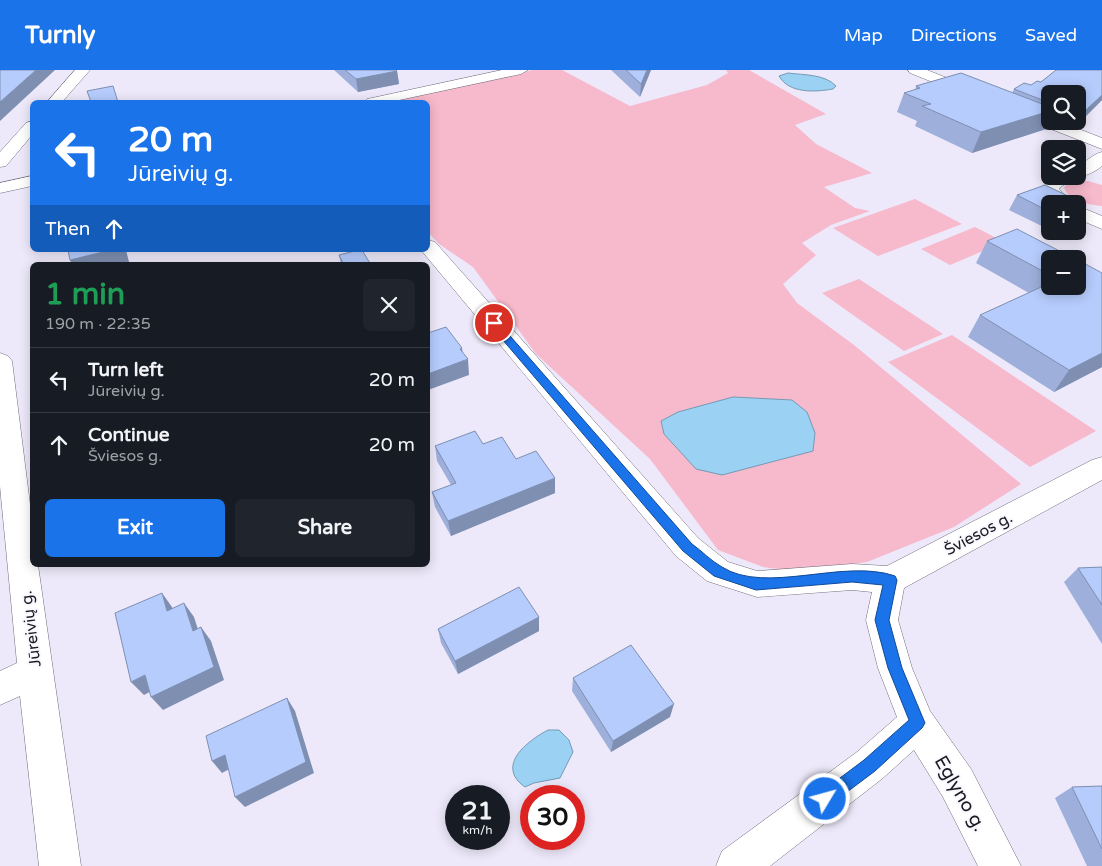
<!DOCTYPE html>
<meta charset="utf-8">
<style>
:root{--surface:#171b24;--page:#20242c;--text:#f1f3f6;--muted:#9ea1a6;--line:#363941;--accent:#1a73e8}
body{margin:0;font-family:"Varela Round",sans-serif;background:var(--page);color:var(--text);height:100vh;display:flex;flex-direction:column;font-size:19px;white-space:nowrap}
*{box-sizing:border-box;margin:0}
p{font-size:16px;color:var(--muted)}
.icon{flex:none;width:28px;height:28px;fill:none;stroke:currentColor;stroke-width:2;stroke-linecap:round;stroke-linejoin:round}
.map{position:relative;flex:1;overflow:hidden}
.panel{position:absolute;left:30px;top:192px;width:400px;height:305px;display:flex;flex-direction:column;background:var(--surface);border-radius:8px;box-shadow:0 2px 12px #0003}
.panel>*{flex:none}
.hud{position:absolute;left:30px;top:30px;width:400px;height:152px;border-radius:8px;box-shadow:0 2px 12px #0003;background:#1a73e8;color:#fff;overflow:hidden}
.buttons{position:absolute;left:1041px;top:15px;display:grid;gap:10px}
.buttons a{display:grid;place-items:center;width:45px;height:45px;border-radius:8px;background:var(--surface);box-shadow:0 2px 12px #0003;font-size:25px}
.speed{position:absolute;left:445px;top:715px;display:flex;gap:10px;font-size:25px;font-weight:700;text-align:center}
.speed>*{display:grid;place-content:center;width:65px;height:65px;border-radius:50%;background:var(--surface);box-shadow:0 2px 12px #0003;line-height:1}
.speed small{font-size:12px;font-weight:400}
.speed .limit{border:8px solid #d22;background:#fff;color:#111}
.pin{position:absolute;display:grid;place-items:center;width:42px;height:42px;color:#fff;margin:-21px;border:2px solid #fff;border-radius:50%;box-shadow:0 1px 5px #0007}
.me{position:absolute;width:55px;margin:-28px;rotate:53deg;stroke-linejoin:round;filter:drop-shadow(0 0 4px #0008)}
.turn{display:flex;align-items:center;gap:18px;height:105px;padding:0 15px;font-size:22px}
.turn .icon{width:65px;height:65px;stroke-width:2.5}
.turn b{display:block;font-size:35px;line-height:42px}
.then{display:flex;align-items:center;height:48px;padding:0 15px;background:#0003;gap:10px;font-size:19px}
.round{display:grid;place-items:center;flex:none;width:52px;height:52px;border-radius:8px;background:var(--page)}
.head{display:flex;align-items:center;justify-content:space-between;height:85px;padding:0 15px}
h1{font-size:30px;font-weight:800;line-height:38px;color:#1e9e55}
.button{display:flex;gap:10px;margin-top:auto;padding:10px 15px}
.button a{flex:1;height:58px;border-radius:8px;background:var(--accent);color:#fff;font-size:20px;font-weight:800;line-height:58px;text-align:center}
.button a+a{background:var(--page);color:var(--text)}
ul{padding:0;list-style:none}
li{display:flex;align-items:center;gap:15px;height:65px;padding:0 15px;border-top:1px solid var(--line)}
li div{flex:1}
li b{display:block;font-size:19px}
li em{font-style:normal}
header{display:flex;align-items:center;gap:30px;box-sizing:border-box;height:70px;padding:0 25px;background:var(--accent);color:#fff}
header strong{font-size:24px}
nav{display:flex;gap:28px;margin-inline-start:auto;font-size:18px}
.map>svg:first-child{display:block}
.green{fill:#f7b9cc}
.water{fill:#9bd1f3;stroke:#759ab4}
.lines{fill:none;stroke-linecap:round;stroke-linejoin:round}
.minor-casing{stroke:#716d7b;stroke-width:1}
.minor{fill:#fff;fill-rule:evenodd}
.wall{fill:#9dafda}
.shaded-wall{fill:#7f8fb1}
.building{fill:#b6ccfd;stroke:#7f8fb1}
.route{fill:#1a73e8;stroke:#114b97}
.labels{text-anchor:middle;stroke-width:4;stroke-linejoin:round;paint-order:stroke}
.street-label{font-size:16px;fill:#1c1a20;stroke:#faf8ff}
.near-street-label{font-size:19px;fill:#1c1a20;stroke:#faf8ff}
</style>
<header>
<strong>Turnly</strong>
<nav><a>Map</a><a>Directions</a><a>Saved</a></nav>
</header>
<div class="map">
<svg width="1102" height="796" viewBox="0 0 1102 796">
<rect width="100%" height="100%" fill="#ede9fa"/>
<path class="green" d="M533,0H562L630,36L707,15L728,3L726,0H749L826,44L795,55L816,74L872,103L824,117L855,138L870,141L831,155L802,173L816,185L783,214L797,233L854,275L1021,414L954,457L867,492L826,498L785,500L763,497L718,480L650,389L536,284L473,197L439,174L428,162V32H388Z
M1072,111H1088L1102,115V136C1090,135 1067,131 1064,117Z
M915,129L962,154L878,186L833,158Z
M975,157L1004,172L950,195L921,179Z
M859,209L943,264L904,281L822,223Z
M952,265L1096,361L1030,397L888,292Z"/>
<path class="water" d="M788,3C803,5 825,4 836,16L833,19C816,22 789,24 779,6Z
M733,327L792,330L807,342L815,363L813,381L722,405L696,399L664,364L661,351L678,342Z
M548,660H559L569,670L573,682L560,708L534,713L525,717C495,696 527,671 548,660Z"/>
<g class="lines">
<g class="minor-casing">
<path id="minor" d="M75,0H90L62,32H47Z
M502,0H528L521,4L390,32H365L367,29L372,28Z
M908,0H927L980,21L982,24L980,27H970L910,3Z
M1015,35L1050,48V51H1058L1102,68V79L1010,43L1007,40L1010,37Z
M32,51V65L6,96L0,97V82L26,53Z
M1102,82V96C1095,102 1083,108 1074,106C1070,112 1063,114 1059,119L1072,134H1052L1040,120L1051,106H1078V96C1086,92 1093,84 1102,82Z
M32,106V116L0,123V113Z
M1078,136L1102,146V159L1078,149Z
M428,170L435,172L698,468L728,492L757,501L852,494L887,496L1092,390L1102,387V410L904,518L898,550L912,598L930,641L971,699L1021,796H978L943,727L914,680L883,708L770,796H716L722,781L857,682L897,647L878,598L866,550L872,522L852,520L757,527L707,511L676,486L421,180H428Z
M0,283L8,286L12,291L32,450V495H38L81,796H39L20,626L0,635V601L17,593L0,416Z"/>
</g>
<use href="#minor" class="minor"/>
</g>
<path class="wall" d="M334,0H396L397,1L399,14L358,22Z
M611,0H651L640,27Z
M1056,0H1102V30L1080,52L1078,51V24H1050V51L1046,59L972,83L915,56L917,51L897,42L904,23L915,20L916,16L961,3L1012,23L1014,19L1024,13L1031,15L1037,11L1041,12Z
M1045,115L1085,134L1086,136L1078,151V134H1050V160L1009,140L1017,125Z
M987,171L1050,189V216L1102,203V297L1054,322L968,267L980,245L1029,223L976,193Z
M339,185L371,195H341Z
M483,374L516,389L555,423L451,466L435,437L432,422L451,415L437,391L435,376Z
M1102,497V574L1064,512L1078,498Z
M438,559L539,561L458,604L441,573Z
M573,608L670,647L611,682L572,621Z
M1102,716V796H1087L1055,728L1072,717Z"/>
<path class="shaded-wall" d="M36,0H55L0,51V32Z
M647,0H651L640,27L641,14Z
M397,1L399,14L358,22L356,9Z
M1102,25V30L1080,52L1086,40Z
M1050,41V51L1046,59L972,83L981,62Z
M1086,136L1078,151V140Z
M111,180H126L129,192L118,195H72L70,190Z
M462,278L464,291L468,289L469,305L428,320V304L460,279Z
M1102,283V297L1054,322L1069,300Z
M555,408V423L451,466L448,451Z
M162,523L172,537L178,555L167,541Z
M184,533L194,547L203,575L193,561Z
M539,547V561L458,604L455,591Z
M201,557L211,571L224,610L163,640L151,627Z
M145,605L157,618L144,625L131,612Z
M287,628L295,641L314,703L245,737L235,727Z
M674,634L670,647L611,682L613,671Z
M225,685L235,696L222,703L212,691Z"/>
<path class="building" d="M0,0H36L0,32Z
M345,0H396L397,1L356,9Z
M626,0H647L641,14Z
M1056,0H1102V25L1086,40L1080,39H1078V24H1050V33L1014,19L1024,13L1031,15L1037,11L1041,12Z
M961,3L1050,37V41L981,62L922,36L931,34L904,23L920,18L916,16Z
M113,16L118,32H91L87,21Z
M1045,115L1085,134L1086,136L1078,140V134H1050V142L1017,125Z
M1017,159L1075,189H1050V205L987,171Z
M68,180H111L70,190Z
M359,180H362L371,195H344L339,185Z
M1078,190L1102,203V283L1069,300L980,245L1050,213V216H1078Z
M446,257L462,278L460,279L468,289L428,304V263Z
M475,361L483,374L502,367L516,389L536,381L555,408L448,451L432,422L456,413L435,376Z
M1102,497V535L1078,498Z
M519,517L539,547L455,591L438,559Z
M162,523L167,541L184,533L193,561L201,557L214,597L151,627L145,605L131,612L115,543Z
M631,575L674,634L613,671L573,608Z
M287,628L306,692L235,727L225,685L212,691L206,666Z
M1102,716V779L1072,717Z"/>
<path class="route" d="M494,250L497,251L692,474C702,481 711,491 722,497C766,525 844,488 895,506L897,510L889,550L902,598L925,653L922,658L875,701L831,734L825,737L820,734L817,729L820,723L864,690L909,650L888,598L875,550L883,515L852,512L756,520L714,506L683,481L490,255L489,253Z"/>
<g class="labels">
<g class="street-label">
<text transform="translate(978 463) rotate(-28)" y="6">Šviesos g.</text>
<text transform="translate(30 559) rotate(-97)" y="6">Jūreivių g.</text>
</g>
<g class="near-street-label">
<text transform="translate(961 723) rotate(60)" y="7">Eglyno g.</text>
</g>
</g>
</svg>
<div class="buttons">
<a><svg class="icon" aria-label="search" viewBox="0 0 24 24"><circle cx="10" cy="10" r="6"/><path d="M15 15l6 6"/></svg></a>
<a><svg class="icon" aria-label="layers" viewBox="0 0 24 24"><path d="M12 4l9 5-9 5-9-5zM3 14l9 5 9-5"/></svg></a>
<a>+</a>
<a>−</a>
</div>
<div class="speed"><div>21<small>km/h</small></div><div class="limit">30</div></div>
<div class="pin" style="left:494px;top:253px;background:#d93025"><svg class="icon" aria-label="arrive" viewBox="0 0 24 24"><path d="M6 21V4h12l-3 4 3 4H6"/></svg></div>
<svg class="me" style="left:825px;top:729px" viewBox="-20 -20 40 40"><circle r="17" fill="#1a73e8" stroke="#fff" stroke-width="3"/><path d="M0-11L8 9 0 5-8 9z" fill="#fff"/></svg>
<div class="hud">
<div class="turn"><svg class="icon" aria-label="left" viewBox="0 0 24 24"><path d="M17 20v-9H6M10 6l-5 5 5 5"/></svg><div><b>20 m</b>Jūreivių g.</div></div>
<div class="then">Then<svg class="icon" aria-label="ahead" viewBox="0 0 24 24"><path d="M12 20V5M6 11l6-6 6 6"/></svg></div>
</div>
<section class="panel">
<div class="head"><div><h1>1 min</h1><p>190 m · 22:35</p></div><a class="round"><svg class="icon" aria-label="close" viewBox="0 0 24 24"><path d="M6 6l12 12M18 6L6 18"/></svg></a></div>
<ul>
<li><svg class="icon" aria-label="left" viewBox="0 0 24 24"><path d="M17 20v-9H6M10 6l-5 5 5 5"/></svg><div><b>Turn left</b><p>Jūreivių g.</p></div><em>20 m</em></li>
<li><svg class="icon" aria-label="ahead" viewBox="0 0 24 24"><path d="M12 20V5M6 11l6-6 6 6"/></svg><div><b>Continue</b><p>Šviesos g.</p></div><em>20 m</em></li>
</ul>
<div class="button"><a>Exit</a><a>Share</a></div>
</section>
</div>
